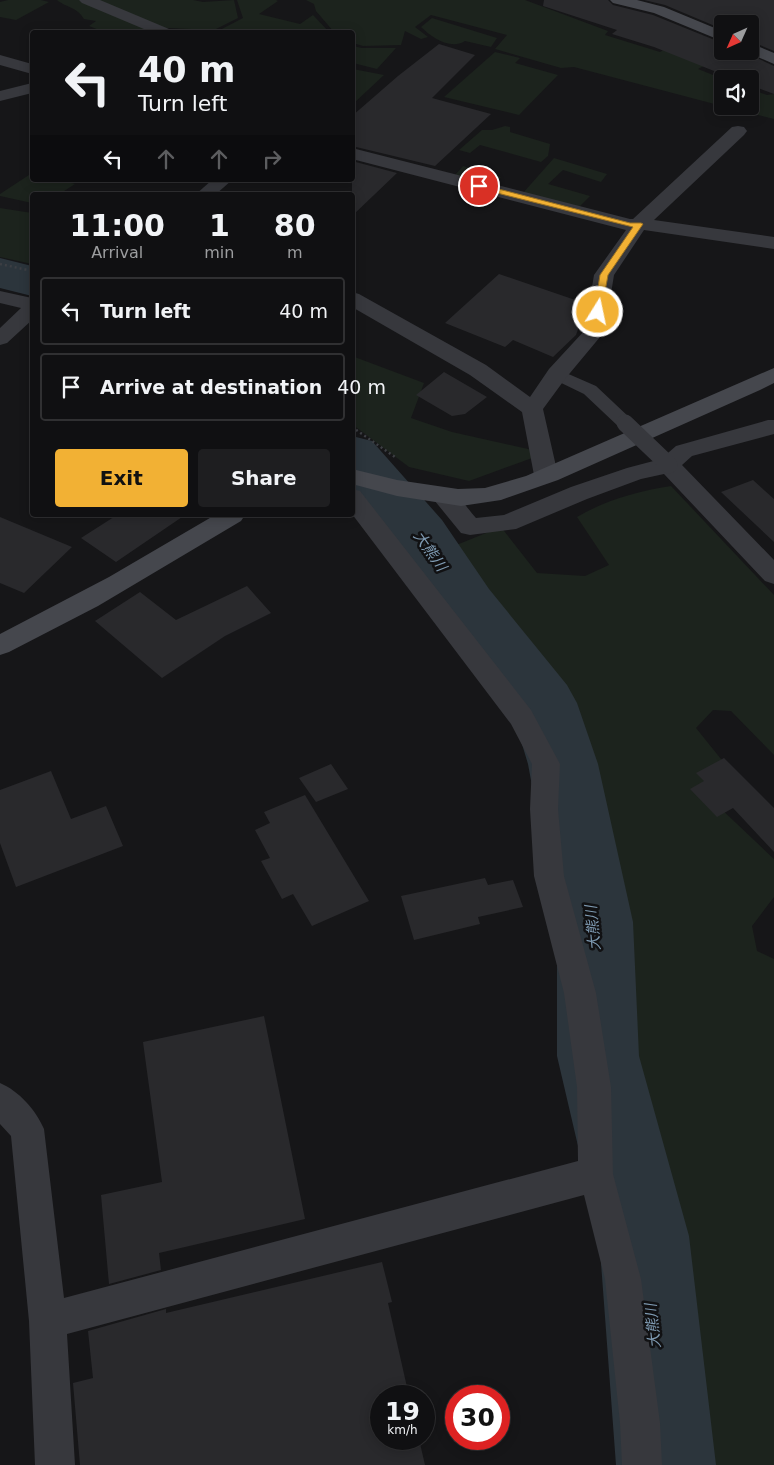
<!DOCTYPE html>
<meta charset="utf-8">
<style>
:root{--surface:#101012;--page:#1e1e20;--text:#f1f3f6;--muted:#9c9d9f;--line:#303032;--accent:#f2b134}
body{margin:0;font-family:"DejaVu Sans","Noto Sans JP",sans-serif;background:var(--page);color:var(--text);height:100vh;display:flex;flex-direction:column;font-size:19px;white-space:nowrap}
*{box-sizing:border-box;margin:0}
p{font-size:16px;color:var(--muted)}
.icon{flex:none;width:28px;height:28px;fill:none;stroke:currentColor;stroke-width:2;stroke-linecap:round;stroke-linejoin:round}
.map{position:relative;flex:1;overflow:hidden}
.details{position:absolute;left:30px;top:192px;width:325px;height:325px;display:flex;flex-direction:column;background:var(--surface);border-radius:5px;box-shadow:0 2px 12px #0003,0 0 0 1px var(--line)}
.details>*{flex:none}
.top-card{position:absolute;left:30px;top:30px;width:325px;height:152px;border-radius:5px;box-shadow:0 2px 12px #0003,0 0 0 1px var(--line);background:#101012;color:var(--text);overflow:hidden}
.needle{width:32px;rotate:225deg}
.fabs{position:absolute;left:714px;top:15px;display:grid;gap:10px}
.fabs a{display:grid;place-items:center;width:45px;height:45px;border-radius:5px;background:var(--surface);box-shadow:0 2px 12px #0003,0 0 0 1px var(--line);font-size:25px}
.speed{position:absolute;left:370px;top:1385px;display:flex;gap:10px;font-size:25px;font-weight:700;text-align:center}
.speed>*{display:grid;place-content:center;width:65px;height:65px;border-radius:50%;background:var(--surface);box-shadow:0 2px 12px #0003,0 0 0 1px var(--line);line-height:1}
.speed small{font-size:12px;font-weight:400}
.speed .limit{border:8px solid #d22;background:#fff;color:#111}
.pin{position:absolute;display:grid;place-items:center;width:42px;height:42px;color:#fff;margin:-21px;border:2px solid #fff;border-radius:50%;box-shadow:0 1px 5px #0007}
.me{position:absolute;width:55px;margin:-28px;rotate:10deg;stroke-linejoin:round;filter:drop-shadow(0 0 4px #0008)}
.turn{display:flex;align-items:center;gap:18px;height:105px;padding:0 25px;font-size:22px}
.turn .icon{width:65px;height:65px;stroke-width:2.5}
.turn b{display:block;font-size:35px;line-height:42px}
.lanes{display:flex;align-items:center;height:48px;padding:0 25px;background:#0003;justify-content:center;gap:25px;direction:ltr}
.lanes .off{opacity:.35}
.eta{display:flex;justify-content:space-evenly;align-items:center;height:85px;text-align:center}
.eta b{font-size:30px;font-weight:700;line-height:35px}
.primary-button{display:flex;gap:10px;margin-top:auto;padding:10px 25px}
.primary-button a{flex:1;height:58px;border-radius:5px;background:var(--accent);color:#111;font-size:20px;font-weight:700;line-height:58px;text-align:center}
.primary-button a+a{background:var(--page);color:var(--text)}
ul{padding:0;list-style:none}
li{display:flex;align-items:center;gap:15px;height:68px;margin:0 10px 8px;padding:0 15px;border:2px solid var(--line);border-radius:5px}
li div{flex:1}
li b{display:block;font-size:19px}
li em{font-style:normal}
.map>svg:first-child{display:block}
.green{fill:#1c231d}
.lines{fill:none;stroke-linecap:round;stroke-linejoin:round}
.river{fill:#2c353c;fill-rule:evenodd}
.building{fill:#29292c}
.path{stroke:#3d3f44;stroke-width:2.5;stroke-dasharray:2 3;stroke-linecap:butt}
.lane{fill:#37383d;fill-rule:evenodd}
.street{fill:#37383d;fill-rule:evenodd}
.secondary{fill:#45474d;fill-rule:evenodd}
.lane-bridge{stroke:#37383d;stroke-width:17}
.route{fill:#f2b134;stroke:#9d7322}
.labels{text-anchor:middle;stroke-width:5;stroke-linejoin:round;paint-order:stroke}
.water-label{font-size:15px;font-style:italic;fill:#7f9bb3;stroke:#111113}
</style>
<div class="map">
<svg width="774" height="1465" viewBox="0 0 774 1465">
<rect width="100%" height="100%" fill="#161618"/>
<path class="green" d="M8,0H41L49,2L16,20L0,17V2Z
M57,0H193L203,2L234,0L238,18L214,30L168,28L150,32H104L89,26L96,21L84,19C77,7 67,8 57,0Z
M237,0H276L278,1L259,14L300,24L313,15L329,32H216L243,18Z
M306,0H525L608,31L605,35L660,52C688,35 693,34 722,47L724,55L698,69L723,79L722,106L574,67L561,68L495,49L507,35L431,15L415,27L428,37L421,39L405,31L401,45L363,46L353,43L352,32H334L316,11L314,4Z
M432,18L497,38L491,47L465,41C451,50 432,38 421,27Z
M353,46L362,48H396L377,69L353,63Z
M495,52L520,58L515,63L558,75L519,115L444,97Z
M353,69L384,75L353,104L352,69Z
M750,89L767,95L774,94V119L724,106H750Z
M505,126L510,127V132L550,144L548,156L541,162L480,145L470,153L459,150L482,130H492Z
M554,158L607,174L601,182L563,170L548,184L590,196L579,207L523,193Z
M463,166L501,177L493,184L455,175Z
M32,173V180H61L75,184L58,195H32V203L0,196V194Z
M0,208L32,213V264L0,257Z
M352,356L424,383L411,418L452,432L546,453L469,481L409,467L353,425Z
M671,486L774,595V755L731,711L713,710L696,728L729,769L699,788L774,859V897L752,926L757,951L774,959V1465H651L631,1243L590,1057L583,916L555,764L535,704L489,647L472,600L439,552L501,527L537,573L585,576L609,565L577,517C606,500 638,491 671,486Z"/>
<g class="lines">
<path class="river" d="M0,258L32,266V296L0,288Z
M352,436L372,441L442,520L489,589L567,685L577,703L598,764L633,922L639,1056L689,1236L716,1465H616L599,1236L557,1056V922L528,764L512,711L445,621L400,550L352,492Z"/>
</g>
<path class="building" d="M544,0H608L613,5L653,15L722,43V51H742L774,66V94L750,85V79H734L654,47L612,34L617,30L543,6Z
M644,0H774V51L750,41V24H722V29L665,5Z
M439,44L475,55L432,98L491,114L435,166L352,146V116L398,76Z
M352,161L397,173L352,216Z
M499,274L587,304L576,335L553,357L513,340L505,347L445,323Z
M444,372L487,397L465,414L452,416L416,395Z
M753,480L774,499V542L721,492Z
M117,515H185L116,562L81,538Z
M0,517L72,547L24,593L0,583Z
M247,586L271,613L225,636L162,678L95,621L140,592L176,620Z
M724,758L774,808V852L733,808L717,817L690,789L704,781L696,773Z
M331,764L348,789L316,802L299,778Z
M51,771L71,819L106,806L123,846L16,887L0,843V790Z
M305,795L369,901L312,926L293,894L282,899L261,861L270,858L255,830L270,823L264,812Z
M485,878L488,885L513,880L523,907L478,917L480,924L414,940L401,896Z
M264,1016L305,1219L159,1253L161,1270L109,1284L101,1195L162,1182L143,1042Z
M382,1262L392,1302L388,1303L409,1396H381V1439H419L425,1465H80L73,1383L93,1378L88,1331L166,1309V1313Z"/>
<g class="lines">
<path class="path" d="M0,264L32,271
M352,427L395,457"/>
<path class="lane" d="M557,369L596,386L631,419L634,423L631,427L625,428L619,427L584,394L551,378L549,374L551,370Z"/>
<path class="street" d="M79,0H100L169,29L171,32H151L82,3Z
M0,55L32,64V74L0,65Z
M32,83V93L0,101V91Z
M738,126L744,127L747,131L744,135L654,220L774,237V249L644,230L614,275L605,331L565,379L543,409L558,475L554,480L546,483L538,480L534,475L522,412L470,375L352,307V292L359,294L486,365L530,397L549,369L585,330L594,275L626,230L352,159V148L630,219H633L732,127Z
M212,180H232L215,195H195Z
M0,291L32,298V320L7,343L0,345V328L21,308L0,303Z
M768,420H774V434L692,456L682,465L774,560V584L765,581L664,474L641,479L587,499L516,529L470,535L461,533L430,495L434,489C454,484 464,505 476,518L504,515L571,487L627,468L661,459L676,446Z
M352,489L360,491L531,710L560,764L558,809L564,876L596,993L611,1087L613,1174L641,1279L660,1423L662,1465H622L620,1423L605,1279L584,1195L67,1334L75,1465H35L29,1321L11,1136L0,1124V1083C19,1091 36,1110 44,1129L64,1298L578,1161L577,1087L564,993L534,876L530,809L532,764L511,724L352,514Z"/>
<path class="secondary" d="M610,0H637L664,7L722,31V41L654,13L613,3Z
M750,43L774,53V64L744,51H750Z
M774,368V383L760,390L558,480L501,500L461,506L397,496L352,484V469L397,480L458,489L485,488L526,476Z
M215,515H245L241,521L98,606L9,652L0,655V634L109,577Z"/>
<path class="lane-bridge" d="M625,423L669,465"/>
</g>
<path class="route" d="M479,184L630,223H641L643,224L608,275L601,314L594,312L600,275L633,227L477,188V185Z"/>
<g class="labels">
<g class="water-label">
<text transform="translate(430 551) rotate(55)" y="5">大熊川</text>
<text transform="translate(593 928) rotate(-95)" y="5">大熊川</text>
<text transform="translate(653 1326) rotate(-96)" y="5">大熊川</text>
</g>
</g>
</svg>
<div class="fabs">
<a><svg class="needle" viewBox="-14 -14 28 28"><path d="M0-13l5 13h-10z" fill="#e53935"/><path d="M0 13l5-13h-10z" fill="#9c9d9f"/></svg></a>
<a><svg class="icon" aria-label="sound" viewBox="0 0 24 24"><path d="M4 9h4l5-4v14l-5-4H4zM17 9q2 3 0 6"/></svg></a>
</div>
<div class="speed"><div>19<small>km/h</small></div><div class="limit">30</div></div>
<div class="pin" style="left:479px;top:186px;background:#d93025"><svg class="icon" aria-label="arrive" viewBox="0 0 24 24"><path d="M6 21V4h12l-3 4 3 4H6"/></svg></div>
<svg class="me" style="left:598px;top:312px" viewBox="-20 -20 40 40"><circle r="17" fill="#f2b134" stroke="#fff" stroke-width="3"/><path d="M0-11L8 9 0 5-8 9z" fill="#fff"/></svg>
<div class="top-card">
<div class="turn"><svg class="icon" aria-label="left" viewBox="0 0 24 24"><path d="M17 20v-9H6M10 6l-5 5 5 5"/></svg><div><b>40 m</b>Turn left</div></div>
<div class="lanes"><svg class="icon" aria-label="left" viewBox="0 0 24 24"><path d="M17 20v-9H6M10 6l-5 5 5 5"/></svg><svg class="icon off" aria-label="ahead" viewBox="0 0 24 24"><path d="M12 20V5M6 11l6-6 6 6"/></svg><svg class="icon off" aria-label="ahead" viewBox="0 0 24 24"><path d="M12 20V5M6 11l6-6 6 6"/></svg><svg class="icon off" aria-label="right" viewBox="0 0 24 24"><path d="M7 20v-9h11M14 6l5 5-5 5"/></svg></div>
</div>
<section class="details">
<div class="eta">
<div><b>11:00</b><p>Arrival</p></div>
<div><b>1</b><p>min</p></div>
<div><b>80</b><p>m</p></div>
</div>
<ul>
<li><svg class="icon" aria-label="left" viewBox="0 0 24 24"><path d="M17 20v-9H6M10 6l-5 5 5 5"/></svg><div><b>Turn left</b></div><em>40 m</em></li>
<li><svg class="icon" aria-label="arrive" viewBox="0 0 24 24"><path d="M6 21V4h12l-3 4 3 4H6"/></svg><div><b>Arrive at destination</b></div><em>40 m</em></li>
</ul>
<div class="primary-button"><a>Exit</a><a>Share</a></div>
</section>
</div>
